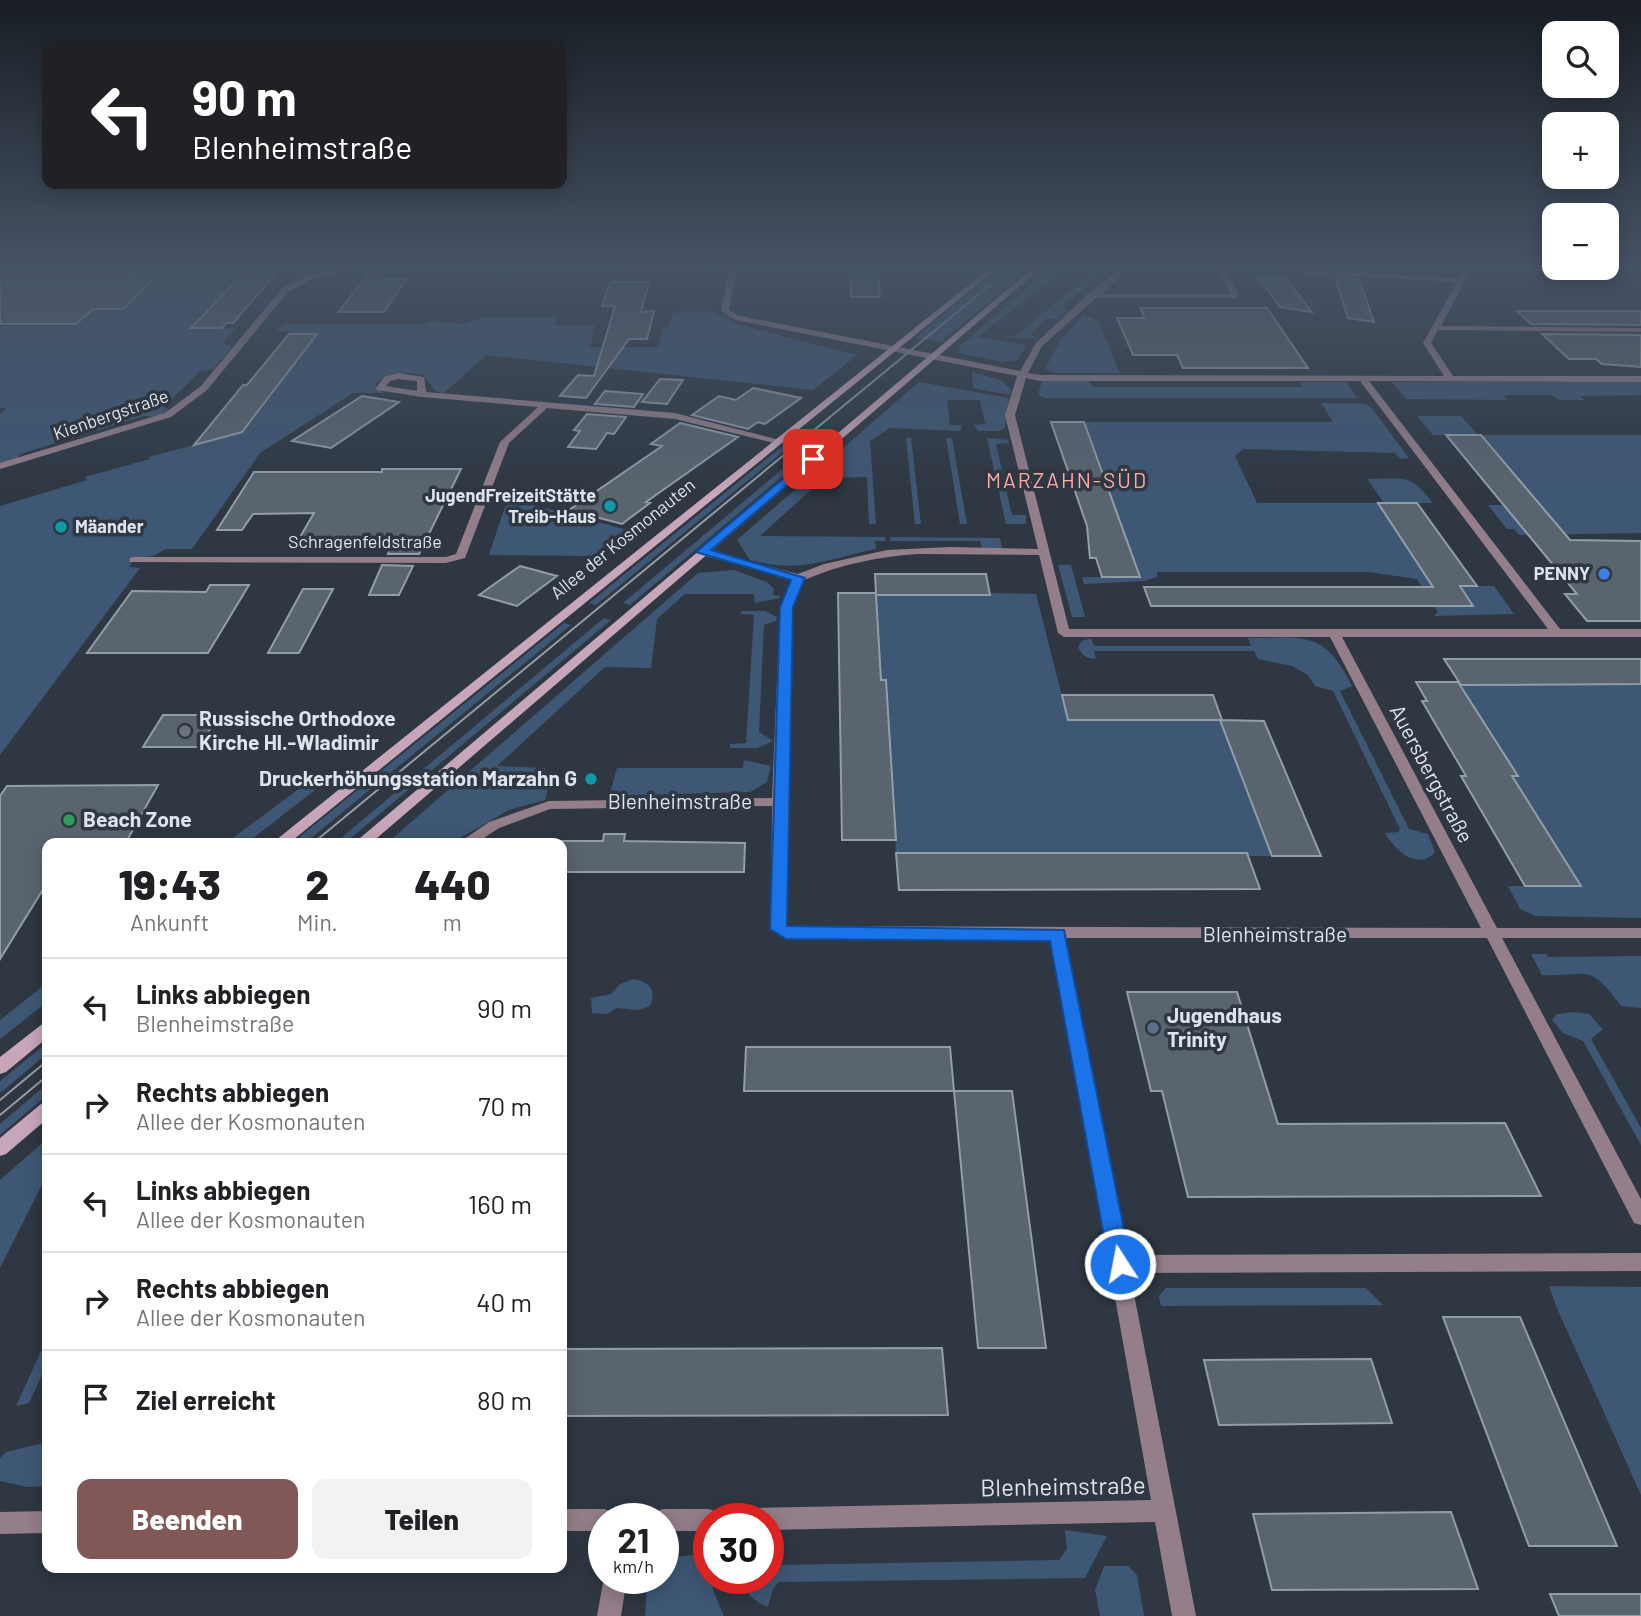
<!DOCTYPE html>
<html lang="de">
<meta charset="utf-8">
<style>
:root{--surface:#fff;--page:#f2f2f2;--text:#202124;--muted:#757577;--line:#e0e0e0;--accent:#805857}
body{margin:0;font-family:Barlow,sans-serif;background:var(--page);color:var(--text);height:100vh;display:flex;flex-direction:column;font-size:26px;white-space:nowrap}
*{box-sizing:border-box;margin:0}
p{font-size:23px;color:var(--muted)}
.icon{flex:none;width:38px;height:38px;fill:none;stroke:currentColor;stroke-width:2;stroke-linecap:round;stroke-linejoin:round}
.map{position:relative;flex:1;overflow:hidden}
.details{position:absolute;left:42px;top:838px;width:525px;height:735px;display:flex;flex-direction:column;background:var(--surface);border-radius:14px;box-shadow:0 4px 18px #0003}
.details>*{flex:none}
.top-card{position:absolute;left:42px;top:42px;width:525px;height:147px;border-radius:14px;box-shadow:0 4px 18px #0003;background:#202124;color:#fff;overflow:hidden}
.controls{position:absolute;left:1542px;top:21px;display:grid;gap:14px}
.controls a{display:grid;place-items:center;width:77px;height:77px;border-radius:14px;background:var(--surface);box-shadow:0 4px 18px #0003;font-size:35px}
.speed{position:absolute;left:588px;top:1503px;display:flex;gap:14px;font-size:35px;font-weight:700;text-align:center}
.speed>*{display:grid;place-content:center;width:91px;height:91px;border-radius:50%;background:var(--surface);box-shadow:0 4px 18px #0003;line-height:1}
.speed small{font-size:18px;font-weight:400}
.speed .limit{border:10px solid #d22;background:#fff;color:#111}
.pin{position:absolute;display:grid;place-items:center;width:60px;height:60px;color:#fff;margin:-30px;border-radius:14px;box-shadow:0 4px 10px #0006}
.me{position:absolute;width:77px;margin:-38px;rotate:349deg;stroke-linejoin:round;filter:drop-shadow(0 0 5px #0008)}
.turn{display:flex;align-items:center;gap:24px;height:147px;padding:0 35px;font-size:32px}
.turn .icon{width:91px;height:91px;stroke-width:2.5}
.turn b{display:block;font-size:49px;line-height:60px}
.eta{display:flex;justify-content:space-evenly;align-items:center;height:119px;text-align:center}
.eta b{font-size:42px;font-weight:800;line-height:49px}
.cta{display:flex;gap:14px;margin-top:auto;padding:14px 35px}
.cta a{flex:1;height:80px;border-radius:14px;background:var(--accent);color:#fff;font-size:28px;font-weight:800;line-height:80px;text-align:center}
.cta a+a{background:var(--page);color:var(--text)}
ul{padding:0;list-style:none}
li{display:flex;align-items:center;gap:21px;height:98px;padding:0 35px;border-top:2px solid var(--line)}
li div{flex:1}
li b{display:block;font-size:26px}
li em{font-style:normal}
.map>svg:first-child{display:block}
.green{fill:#3e5774}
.building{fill:#5a646f;stroke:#929daa;stroke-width:2}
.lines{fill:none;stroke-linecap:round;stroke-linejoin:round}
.street{fill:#937e8a;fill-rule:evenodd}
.secondary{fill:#c8a6b9;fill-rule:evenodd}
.tram{stroke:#959ca5;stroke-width:2}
.route{fill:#1a73e8;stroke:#114b97;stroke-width:2}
.culture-dot{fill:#0f9aa8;stroke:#2e3742;stroke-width:2.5}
.shop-dot{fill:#3f7fe0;stroke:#2e3742;stroke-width:2.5}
.worship-dot{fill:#6b7280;stroke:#2e3742;stroke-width:2.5}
.leisure-dot{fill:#2e9e5b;stroke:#2e3742;stroke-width:2.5}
.service-dot{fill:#5c6f8a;stroke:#2e3742;stroke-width:2.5}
.labels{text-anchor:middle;stroke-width:7;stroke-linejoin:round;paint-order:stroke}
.far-street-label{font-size:18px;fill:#dee4eb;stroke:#2e3742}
.far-poi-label{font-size:18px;font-weight:bold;fill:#dee4eb;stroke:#2e3742;text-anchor:end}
.far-quarter-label{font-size:21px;letter-spacing:2px;fill:#fda9a4;stroke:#2e3742}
.poi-label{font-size:21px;font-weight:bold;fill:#dee4eb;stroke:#2e3742;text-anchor:start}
.street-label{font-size:21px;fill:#dee4eb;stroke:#2e3742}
.near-street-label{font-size:24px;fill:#dee4eb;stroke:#2e3742}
</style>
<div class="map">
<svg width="1641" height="1616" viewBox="0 0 1641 1616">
<rect width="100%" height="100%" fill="#2e3742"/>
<path class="green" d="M39,267H266L217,299L191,327L235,329L223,343L232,347L213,369L200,371L164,407L170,410L156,417L144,416L20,454L17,460L0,464V414L7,408H0V326H73L94,309L124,308L155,276H131L138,267L36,268Z
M1002,267H1030L941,342L915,338Z
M1051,267H1068L1055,276L1060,278L1049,281L978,337L1027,345L1017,360L1003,362L959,353V347Z
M1101,267H1110L1061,306L1067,310L1057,319H1046L1030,334L1038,339L1002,337L1016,335Z
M683,311L714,312L737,324L857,355L813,390L486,355L443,394L435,390L423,375C407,372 386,371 375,385L384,393H353L260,453L192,549H166L153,556L135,558L129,567L140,568L0,755V506L87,480L85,477L150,459L148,457L206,442L267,402L316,335L277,331L283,324H425L427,321L464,324L482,317H557L555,326H595L590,347H658L663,327H669L672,314Z
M1084,315L1098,321L1120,373H1056L1045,369L1061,339Z
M972,372L1001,380L1011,390L1010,395L973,388Z
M1042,381H1089L1092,387H1302L1300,382H1346L1357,398H1045L1038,395Z
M1641,381V395L1581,396L1584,400H1559L1552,395H1507L1504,396L1507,400L1406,399L1392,382Z
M919,382L1009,398L1005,428L999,431H978L974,425L985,424L980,400H947L950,425H962L960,431L890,428L870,441L876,524H869L867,477L824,478L760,536L885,537L886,541H875L876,549C826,559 801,574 750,560L737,540Z
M1321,403H1361L1371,407L1409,458L1400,459L1395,453L1243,449L1235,456L1257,503H1378L1433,586H1494L1514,614L1434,616L1438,612L1417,579L1368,572H1157V577L1144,581L1084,584L1082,577H1139L1083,422H1333Z
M1417,416H1461L1478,435H1433Z
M1481,435H1641V533L1519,535L1514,529H1507L1488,505H1539Z
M906,438H911L921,524H915Z
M946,438H952L967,524H960Z
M987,438L1008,440L1009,443L996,444L1012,515H1026V524H1006Z
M790,440L796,441L596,605L589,603Z
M811,445L818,446L630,605L623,603Z
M1367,479C1404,479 1409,472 1433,503H1384Z
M507,501L526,503L631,531L599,556L489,555Z
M890,537L1000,538L1002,548H982L980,541H890Z
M1058,565H1071L1085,617H1072Z
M734,570L767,582L774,589L773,595L780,596V598L755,603L754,594H685L657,619L651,668L605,667L497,766L545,768L542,783L549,784L545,800L509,810L451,843H387L698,573Z
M990,593L1036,594L1068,720H1220L1272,856H1248L1247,853L1212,856L1211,853H1163L1154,856L1153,853L1095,856L1094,853L1036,856L1035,853H988L979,856L978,853H896L887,703L882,691H887L886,680H881L880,656H876L879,645L876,595Z
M741,611H765L777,617L776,621L764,625L759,732L773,741L757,748H730V744L746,743L754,615L741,614Z
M604,618L611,620L345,843H335Z
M564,623L571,625L305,843H292Z
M1091,638L1094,646H1251L1248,638C1306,638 1324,630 1352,686L1340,691L1409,829L1428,834L1435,852C1417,872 1394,849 1385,833L1398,832L1400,829L1333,691L1315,686L1308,675L1292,666L1258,659L1254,651H1094L1096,659C1086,658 1082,656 1078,647L1082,641Z
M1641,684V918L1535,916L1520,909L1508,886H1580L1512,776H1517L1461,685Z
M744,760L771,766L767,782L750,792L609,796L617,768H743Z
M312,779L324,783L247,843H226Z
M1531,954H1546L1548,957L1641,956V1008L1621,1006C1588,961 1589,977 1542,975Z
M633,979C650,982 657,990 650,1006L638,1010L616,1008L608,1014L592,1013L591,998L611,994L620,984Z
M47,983V1002L0,1039V1020Z
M1574,1012L1589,1014L1603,1029L1591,1039L1641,1128V1145L1583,1041L1563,1033L1552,1020L1557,1014Z
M47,1043V1054L0,1093V1081Z
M47,1084V1095L0,1135V1124Z
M47,1139V1175L0,1268V1180Z
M1549,1286L1641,1287V1495L1556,1306Z
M1166,1288H1366L1383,1305L1161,1306L1159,1296Z
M47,1338V1364L29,1403L16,1406Z
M47,1442V1486L27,1487L0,1481V1458L6,1452Z
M1065,1530L1107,1536L1085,1578L779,1582L773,1589L768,1607C754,1602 745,1593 742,1579L768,1578V1539L778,1565L1059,1560L1067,1549Z
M702,1554L709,1563V1578L712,1579L713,1590L724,1616H645L647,1579L663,1578V1558Z
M1104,1566H1128L1137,1575L1144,1616H1100L1095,1590Z"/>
<path class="building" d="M11,267H140L130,276H156L123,309H93L76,324H0V276Z
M266,267H282L233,323H226L222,328H191L245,272Z
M849,267H874L875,271H878L880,297H851Z
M368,273H384L385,279H406L384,312H339Z
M1259,278H1285L1312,312L1280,307Z
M1335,278L1359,279L1374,322L1348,318Z
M610,282H649L641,312L654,311L647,339H629L586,398L560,396L578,375L594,376L615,306H602Z
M1140,308H1267L1308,368H1183L1177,355H1133L1117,318H1145Z
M1517,311H1641V325L1531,324Z
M289,334H317L242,432L194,445L243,385H247Z
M1542,334L1641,335V367L1602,364L1596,359H1569Z
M660,379L683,380L667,404L642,402Z
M753,388L801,398L765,424L758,422L748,429L692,415L719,396L736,400Z
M605,391L643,394L634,407L595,404Z
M362,396L399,402L331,448L292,441Z
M587,414L626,417L614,434L607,433L596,449L568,447L580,431L574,430Z
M1051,422H1084L1140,577H1102L1096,558H1090L1087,526Z
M680,423L738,437L646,502L650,503L622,524L569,510L662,446L651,444Z
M1446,435H1481L1570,540L1641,541V621H1587L1565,594H1577Z
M382,469H461L419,554H388L389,551L380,544L360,537L356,544H296L314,513L253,514L242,530H217L254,472H382Z
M1378,503H1417L1477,586H1460L1473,606H1151L1144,587H1433Z
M382,565L413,566L399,595H369Z
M520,566L557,576L517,606L479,595Z
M875,574H986L990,595H876L881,680H886L896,840H842L838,593H876Z
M210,585H249L208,653H87L132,591L206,592Z
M303,589H333L299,653H268Z
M1444,659H1641V684L1461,685Z
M1416,682H1458L1518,776H1512L1581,886H1525L1461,776H1466L1422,701H1427Z
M1062,695H1213L1222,720L1264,721L1321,856H1272L1220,720H1068Z
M163,715H218L200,747H143Z
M158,785L125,844H47V883L0,959V796L7,786Z
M604,834H625L624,841L745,843L744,872H562V841H603Z
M896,853H1247L1260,889L899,890Z
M1127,992H1237L1278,1124L1505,1123L1541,1196L1188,1197L1162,1091H1151Z
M746,1047H950L954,1091H744Z
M954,1091H1012L1046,1348H978Z
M1443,1317H1520L1617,1546H1529Z
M942,1348L948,1415L562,1416V1349Z
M1371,1359L1392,1423L1219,1425L1204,1360Z
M1451,1512L1478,1589L1272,1590L1253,1514Z
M1550,1594H1641V1616H1559Z"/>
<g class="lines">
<path class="street" d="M356,267H727L736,273L729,310L740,316L1020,371L1036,343L1088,294L1122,267H1130L1101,294H1231L1215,267H1259L1459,278L1466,267H1472L1441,326L1641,328V332L1438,330L1431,343L1453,376H1641V382L1369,381L1560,629H1641V637H1342L1497,928H1641V938H1502L1641,1199V1225L1634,1223L1487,938H1066L1127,1255L1641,1253V1271L1130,1273L1196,1616H1172L1155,1522L768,1530V1519H743L746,1511L754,1508L1151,1500L1051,938L781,937L771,929L772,806L550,809L499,828L475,844H457L489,822L549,801L772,798L780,607L793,580L698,554L697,552L702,549L798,574L824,564L887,550L950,547L1038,549L1005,415L1017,376L735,320L721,311L728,274L725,271L362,270L317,277L288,292L207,390L171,417L0,469V463L165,413L201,386L282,288L312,273ZM1223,269L1457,282L1423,343L1444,376L1040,375L1028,373L1042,346L1096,298H1236L1239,294ZM1026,378L1040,381H1360L1548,629H1069L1015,415ZM918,554L1039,555L1058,633L1064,637H1330L1481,928L787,926L786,802L792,607L804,580C842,564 877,557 918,554Z
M398,373L424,377L426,392L675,413L783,441L778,444L675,419L547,408L509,443L465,558L446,563L130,562V558L134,557H446L456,554L500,442L538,407L422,397L377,390L376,388L384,377ZM398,379L417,381V391L386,386L390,381Z
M562,1509H604L612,1512L615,1519H604V1531H562Z
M663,1509H709L717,1512L720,1519H709V1531H663V1519H652L655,1512Z
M47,1511V1533L0,1534V1512Z
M604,1577L627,1578L621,1616H597Z"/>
<path class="secondary" d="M991,267H999L288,844H271Z
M1034,267H1042L370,844H353Z
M47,1023V1038L6,1072L0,1074V1057L41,1025Z
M47,1102V1119L6,1154L0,1156V1138L41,1104Z"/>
<path class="tram" d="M312,844L1012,267
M0,1100L47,1061
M0,1115L47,1076"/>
</g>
<linearGradient id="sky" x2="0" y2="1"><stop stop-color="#191e24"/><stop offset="0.54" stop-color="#465365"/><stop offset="1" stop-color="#465365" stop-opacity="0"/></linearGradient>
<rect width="1641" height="493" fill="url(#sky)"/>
<path class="route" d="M809,457L818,459L711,550L805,578L793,607L787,926L1064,930L1131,1264L1128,1271L1120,1274L1112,1271L1109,1264L1050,941L786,939L770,929L780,607L791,580L696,552Z"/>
<g class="culture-dot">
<circle cx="610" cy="506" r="7"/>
<circle cx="61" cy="527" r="7"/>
<circle cx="591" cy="779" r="7"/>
</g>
<circle class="shop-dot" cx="1604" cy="574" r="7"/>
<circle class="worship-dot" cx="185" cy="731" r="7"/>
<circle class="leisure-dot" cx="69" cy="820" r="7"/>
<circle class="service-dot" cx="1153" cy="1028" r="7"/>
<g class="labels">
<g class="far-street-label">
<text transform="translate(111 415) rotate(-19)" y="6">Kienbergstraße</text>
<text transform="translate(623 539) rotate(-39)" y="6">Allee der Kosmonauten</text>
<text x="365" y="548">Schragenfeldstraße</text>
</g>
<g class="far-poi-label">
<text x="596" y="502">JugendFreizeitStätte<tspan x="596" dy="21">Treib-Haus</tspan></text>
<text x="75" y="533" text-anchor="start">Mäander</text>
<text x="1590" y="580">PENNY</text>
</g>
<g class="far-quarter-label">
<text x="1067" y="488">MARZAHN-SÜD</text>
</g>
<g class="poi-label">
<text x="199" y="726">Russische Orthodoxe<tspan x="199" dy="24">Kirche Hl.-Wladimir</tspan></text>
<text x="577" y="786" text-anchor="end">Druckerhöhungsstation Marzahn G</text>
<text x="83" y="827">Beach Zone</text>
<text x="1167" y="1023">Jugendhaus<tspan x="1167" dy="24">Trinity</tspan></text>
</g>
<g class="street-label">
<text transform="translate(1431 774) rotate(62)" y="7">Auersbergstraße</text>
<text x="680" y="809">Blenheimstraße</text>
<text x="1275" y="942">Blenheimstraße</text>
</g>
<g class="near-street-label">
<text transform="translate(1063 1487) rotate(-1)" y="8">Blenheimstraße</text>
</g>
</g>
</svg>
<div class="controls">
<a><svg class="icon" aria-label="search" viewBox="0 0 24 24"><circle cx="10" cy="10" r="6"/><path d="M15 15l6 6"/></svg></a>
<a>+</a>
<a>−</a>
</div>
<div class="speed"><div>21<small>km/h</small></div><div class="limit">30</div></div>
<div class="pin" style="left:813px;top:459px;background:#d93025"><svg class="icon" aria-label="arrive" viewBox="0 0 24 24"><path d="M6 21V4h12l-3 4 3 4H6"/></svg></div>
<svg class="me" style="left:1120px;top:1264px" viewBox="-20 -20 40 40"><circle r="17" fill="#1a73e8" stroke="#fff" stroke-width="3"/><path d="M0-11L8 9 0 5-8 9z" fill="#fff"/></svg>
<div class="top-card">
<div class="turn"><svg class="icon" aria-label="left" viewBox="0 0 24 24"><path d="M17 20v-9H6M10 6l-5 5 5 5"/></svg><div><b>90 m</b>Blenheimstraße</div></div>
</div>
<section class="details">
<div class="eta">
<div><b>19:43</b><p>Ankunft</p></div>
<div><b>2</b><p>Min.</p></div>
<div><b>440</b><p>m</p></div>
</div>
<ul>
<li><svg class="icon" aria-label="left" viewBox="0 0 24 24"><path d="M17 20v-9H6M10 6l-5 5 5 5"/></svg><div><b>Links abbiegen</b><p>Blenheimstraße</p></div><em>90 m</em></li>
<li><svg class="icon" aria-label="right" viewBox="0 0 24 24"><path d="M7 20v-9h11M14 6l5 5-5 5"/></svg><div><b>Rechts abbiegen</b><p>Allee der Kosmonauten</p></div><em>70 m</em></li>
<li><svg class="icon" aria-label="left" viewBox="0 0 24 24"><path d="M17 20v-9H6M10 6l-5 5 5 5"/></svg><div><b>Links abbiegen</b><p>Allee der Kosmonauten</p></div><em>160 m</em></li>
<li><svg class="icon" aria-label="right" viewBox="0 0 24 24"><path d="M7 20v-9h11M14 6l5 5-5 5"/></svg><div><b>Rechts abbiegen</b><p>Allee der Kosmonauten</p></div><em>40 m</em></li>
<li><svg class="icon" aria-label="arrive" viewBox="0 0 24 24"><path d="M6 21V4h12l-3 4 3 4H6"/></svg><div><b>Ziel erreicht</b></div><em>80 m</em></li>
</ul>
<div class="cta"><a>Beenden</a><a>Teilen</a></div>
</section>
</div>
